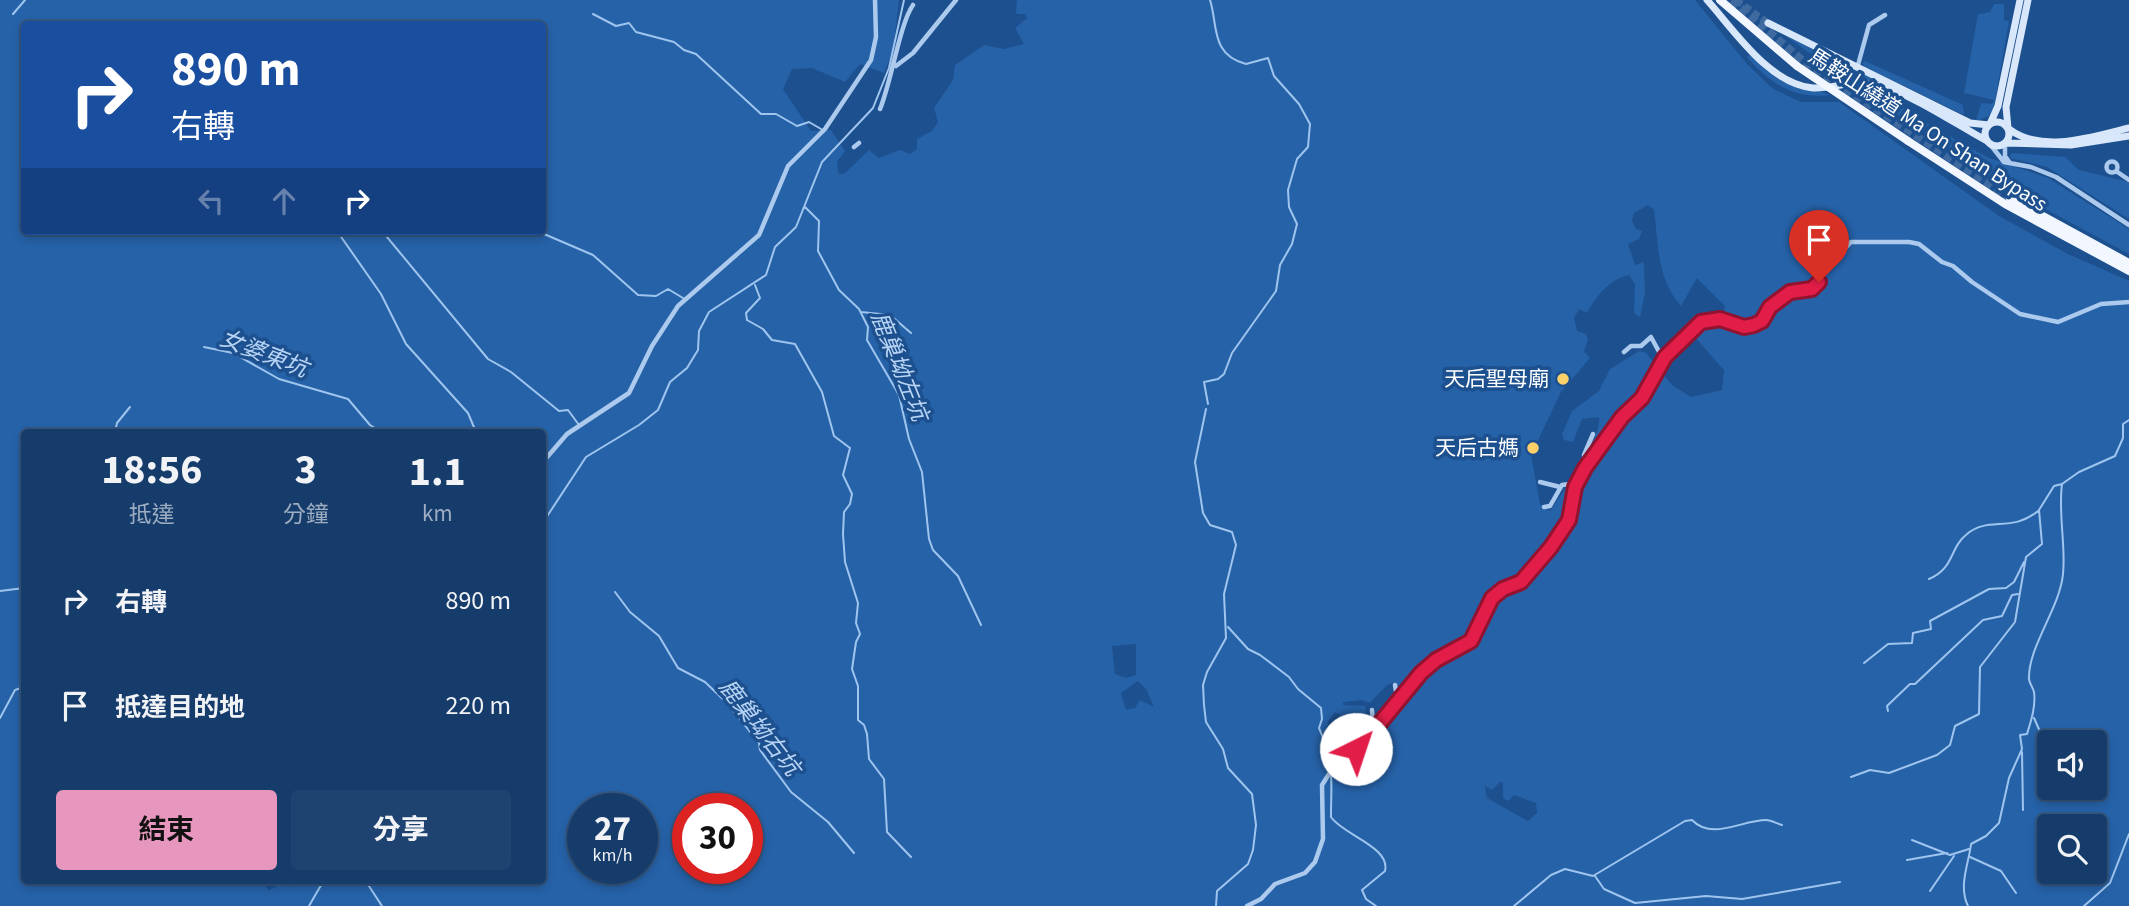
<!DOCTYPE html>
<html lang="zh-TW">
<meta charset="utf-8">
<style>
:root{--surface:#163c6b;--page:#1f4371;--text:#f1f3f6;--muted:#9eadc1;--line:#35567e;--accent:#e797bd}
body{margin:0;font-family:"Source Sans 3","Noto Sans TC",sans-serif;background:var(--page);color:var(--text);height:100vh;display:flex;flex-direction:column;font-size:26px;white-space:nowrap}
*{box-sizing:border-box;margin:0}
p{font-size:23px;color:var(--muted)}
.icon{flex:none;width:38px;height:38px;fill:none;stroke:currentColor;stroke-width:2;stroke-linecap:round;stroke-linejoin:round}
.map{position:relative;flex:1;overflow:hidden}
.details{position:absolute;left:21px;top:429px;width:525px;height:455px;display:flex;flex-direction:column;background:var(--surface);border-radius:7px;box-shadow:0 4px 10px #0003,0 0 0 2px var(--line)}
.details>*{flex:none}
.hud{position:absolute;left:21px;top:21px;width:525px;height:214px;border-radius:7px;box-shadow:0 4px 10px #0003,0 0 0 2px var(--line);background:#1a4fa0;color:#fff;overflow:hidden}
.controls{position:absolute;left:2037px;top:730px;display:grid;gap:14px}
.controls a{display:grid;place-items:center;width:70px;height:70px;border-radius:7px;background:var(--surface);box-shadow:0 4px 10px #0003,0 0 0 2px var(--line);font-size:35px}
.speed{position:absolute;left:567px;top:793px;display:flex;gap:14px;font-size:35px;font-weight:700;text-align:center}
.speed>*{display:grid;place-content:center;width:91px;height:91px;border-radius:50%;background:var(--surface);box-shadow:0 4px 10px #0003,0 0 0 2px var(--line);line-height:1}
.speed small{font-size:18px;font-weight:400}
.speed .limit{border:10px solid #d22;background:#fff;color:#111}
.pin{position:absolute;display:grid;place-items:center;width:60px;height:60px;color:#fff;margin:-72px -30px;border-radius:50% 50% 50% 0;rotate:-45deg;box-shadow:0 0 7px #0007}
.pin .icon{rotate:45deg}
.me{position:absolute;width:77px;margin:-38px;rotate:41deg;stroke-linejoin:round;filter:drop-shadow(0 0 5px #0008)}
.turn{display:flex;align-items:center;gap:24px;height:147px;padding:0 35px;font-size:32px}
.turn .icon{width:91px;height:91px;stroke-width:2.5}
.turn b{display:block;font-size:49px;line-height:60px}
.lanes{display:flex;align-items:center;height:66px;padding:0 35px;background:#0003;justify-content:center;gap:35px;direction:ltr}
.lanes .off{opacity:.35}
.eta{display:flex;justify-content:space-evenly;align-items:center;height:119px;text-align:center}
.eta b{font-size:42px;font-weight:700;line-height:49px}
.primary-button{display:flex;gap:14px;margin-top:auto;padding:14px 35px}
.primary-button a{flex:1;height:80px;border-radius:7px;background:var(--accent);color:#111;font-size:28px;font-weight:700;line-height:80px;text-align:center}
.primary-button a+a{background:var(--page);color:var(--text)}
ul{padding:0;list-style:none}
li{display:flex;align-items:center;gap:21px;height:105px;padding:0 35px}
li div{flex:1}
li b{display:block;font-size:26px}
li em{font-style:normal}
.map>svg:first-child{display:block}
.green{fill:#2662a8;fill-rule:evenodd}
.lines{fill:none;stroke-linecap:round;stroke-linejoin:round}
.stream{stroke:#9fc5ef;stroke-width:2}
.secondary-tunnel{stroke:#3f6aa0;stroke-width:7;stroke-dasharray:7 3.5;stroke-linecap:butt}
.primary-tunnel{stroke:#3f6aa0;stroke-width:8;stroke-dasharray:8 4;stroke-linecap:butt}
.street{stroke:#accaed;stroke-width:4.5}
.secondary{stroke:#d8e7fa;stroke-width:7}
.primary{stroke:#f2f7ff;stroke-width:8}
.primary-bridge{stroke:#f2f7ff;stroke-width:8}
.route-casing{stroke:#92132f;stroke-width:18}
.route{stroke:#e11d48;stroke-width:12}
.poi-dot{fill:#fdd16a;stroke:#1d508f;stroke-width:2.5}
.labels{text-anchor:middle;stroke-width:7;stroke-linejoin:round;paint-order:stroke}
.street-label{font-size:21px;fill:#fff;stroke:#1d508f}
.poi-label{font-size:21px;fill:#fff;stroke:#1d508f;text-anchor:end}
.water-label{font-size:23px;font-style:italic;fill:#b8d4f4;stroke:#1d508f}
</style>
<div class="map">
<svg width="2129" height="906" viewBox="0 0 2129 906">
<rect width="100%" height="100%" fill="#1d508f"/>
<path class="green" d="M0,0H899L893,50L884,73L860,64L845,82L812,68L792,69L783,89L811,131L831,130L845,151L837,162L839,174H844L869,150L879,158L900,150L910,154L917,149V139L932,131L938,122L934,108L953,80L955,65L984,45L1004,49L1024,44L1015,28L1027,18L1025,14H1016L1017,0H1695L1747,64L1773,89L1801,102H1839L1999,216L2068,254L2129,281V906H0ZM24,24H542V231H24ZM1648,205L1654,210C1659,245 1656,278 1681,306L1697,278L1725,306L1722,324L1702,327L1694,336L1724,370L1722,390L1691,397L1672,385L1646,353L1639,351L1610,369L1599,391L1572,411L1562,434L1564,440L1573,442L1582,419L1599,417C1602,440 1563,491 1550,511L1540,504L1531,455L1561,392L1590,358L1584,351L1588,339L1586,334L1577,331L1574,318L1579,309L1587,313C1596,296 1610,279 1629,275L1635,284L1634,313L1640,317L1645,292L1644,262L1635,265L1628,244L1639,239L1642,231L1636,229L1632,221L1634,213ZM24,432H542V880H307L300,884L299,880H290L293,887L280,885L269,890L259,880H24ZM1136,644V675L1126,678L1115,674L1112,646ZM1138,681L1146,689L1154,707L1140,700L1135,708L1126,710L1121,693ZM1395,682L1398,690L1386,701L1389,704L1375,717L1378,720L1345,758L1332,753L1329,743L1338,735L1329,728L1328,721L1335,712L1345,718L1351,715L1361,718L1367,715L1365,706L1343,705V702L1362,700L1370,703L1387,685ZM2049,742H2095V788H2049ZM1500,782L1503,783V798L1508,801L1514,795L1536,803L1537,813L1528,821L1487,798L1485,786L1492,790ZM583,808H642V868H583ZM688,808H747V868H688ZM2049,826H2095V872H2049Z
M1994,4H2004V20L2009,21L1994,107L1989,116L1976,121L1981,103L1992,104L1994,100L1964,93L1978,14L1990,12Z
M1787,37L1851,66L1883,84L1867,80H1847Z
M1752,53L1773,74L1830,95C1793,99 1771,84 1747,57Z
M1865,61L1963,105L1964,115L1865,67L1862,63Z
M1855,86H1869L1889,93L1917,118L1987,157L2048,178L2129,229V254L2014,192Z
M2011,153L2065,157L2079,170L2129,182V219L2047,167L2010,158Z"/>
<g class="lines">
<path class="stream" d="M13,14L25,0
M593,14L616,26L629,23L636,32L674,42L684,50L696,54L761,114H776L797,126L809,122L821,129
M805,207L819,221L818,251L839,290L859,309L868,327L867,340L899,395L909,439L922,472L929,539L933,550L958,576L981,625
M337,231L381,294L406,344L468,413L476,432
M382,231L488,359L511,372L559,411L568,410L579,425
M537,231L593,255L638,295L656,296L668,289L683,298
M755,285L760,298L746,313L747,320L763,329L772,340L795,344L822,392L834,436L850,448L843,475L852,494L850,504L844,512L843,534L845,562L858,603L856,623L860,634L856,642L852,669L858,686V720L864,725L867,734L869,759L884,779L887,832L911,857
M861,312L890,315L911,333
M204,347L233,353L279,379L348,399L370,425L381,432
M1208,404L1204,382L1218,379L1224,374L1232,353L1276,291L1280,265L1292,244L1297,224L1289,207L1288,190L1297,159L1308,147L1310,124L1299,104L1274,76L1268,58L1246,64C1210,55 1218,24 1210,0
M1206,409L1195,462L1203,513L1210,525L1232,532L1236,545L1224,594L1226,638L1207,672L1203,685L1204,705L1206,722L1223,749L1228,768L1252,794L1256,825L1253,850L1248,864L1217,891L1216,906
M115,432L117,423L130,407
M542,524L586,457L639,425L658,410L670,382L687,368L698,350L699,331L709,312L766,275L775,247L796,227L822,162L873,108L889,68L904,0
M1929,579C1955,568 1949,548 1967,534C1988,516 2012,533 2038,511
M0,591L24,588
M615,592L630,612L659,636L678,668L705,682L727,703L759,743L760,750L791,792L828,822L854,853
M1228,627L1248,649L1260,655L1289,677L1298,689L1321,708L1322,719L1319,728C1335,764 1331,780 1331,817C1343,835 1391,847 1385,871L1362,890L1366,899L1376,906
M1864,663L1888,644L1912,643L1913,633L1931,629L1930,621L1989,589L2006,588L2014,582L2024,562
M1888,711L1887,706L1910,684H1915L1983,620L2002,616L2012,595L2018,594
M0,718L15,690L24,687
M2034,718L2049,752
M2022,752L2023,810
M1851,777L1870,770L1889,773L1937,755L1950,745L1955,726L1979,714L1980,667L2015,622L2026,557L2042,544L2039,510L2054,486L2062,484
M1912,840L1950,855L1969,849
M1970,857L2001,871L2016,893
M1907,860L1947,853
M1595,876L1604,889L1635,903L1706,896L1742,899L1840,882
M365,880L382,906
M1930,891L1954,856
M309,906L324,880
M1514,906L1551,875L1565,869L1593,876L1685,821L1692,820C1712,841 1742,820 1766,820C1771,820 1778,824 1782,825
M1968,906C1958,886 1969,863 1971,844L1986,836L1999,823L2009,778L2022,749L2020,735L2027,734C2031,721 2036,706 2034,692C2033,687 2028,682 2029,677C2029,646 2060,607 2063,574C2066,545 2058,515 2062,484L2079,472L2115,456L2123,438V424L2129,420
M2084,906L2110,883L2129,834"/>
<path class="secondary-tunnel" d="M1736,0L1768,23"/>
<path class="primary-tunnel" d="M1732,0L1802,60L2010,198"/>
<path class="street" d="M1858,65L1869,25L1885,15
M896,66L913,53L956,0
M880,109C891,83 900,23 913,5
M1989,143L2004,162L2031,167L2056,177L2129,225
M2005,144V156L2010,163
M854,147L859,143
M2106.5 167a5.5 5.5 0 1 1 11 0a5.5 5.5 0 1 1-11 0Z
M2116,171L2129,180
M1624,352L1631,346H1641L1651,337L1663,359
M542,463L567,434L629,393L652,346L678,306L759,235L788,166L825,129L871,60L876,37L875,0
M1586,467L1584,455L1593,434
M1540,482L1560,487
M1544,507L1550,506L1562,485L1577,483
M1395,685L1398,702
M1372,710L1373,728
M1355,733L1357,752
M1247,906L1261,899L1275,884L1305,873L1315,862L1323,839L1322,785L1329,774L1355,754L1421,673L1471,641L1492,598L1503,589L1519,583L1531,573L1566,525L1576,484L1593,456L1622,417L1642,398L1665,357L1705,320L1720,319L1744,327L1756,324L1770,307L1791,291L1815,287L1826,269L1851,242H1909L1919,244L1942,262L1953,266L1972,282L2020,314L2058,322L2101,304L2129,302"/>
<path class="secondary" d="M1707,0C1734,30 1769,84 1813,88C1835,89 1855,78 1877,85C1916,96 1952,122 1987,141
M1768,23L1970,123L1989,125
M1985 134a12 12 0 1 1 24 0a12 12 0 1 1-24 0Z
M1990,124L1998,106L2020,0
M2008,128L2006,107L2028,0
M2009,129C2042,154 2092,137 2129,128
M2006,143L2071,145L2129,136"/>
<path class="primary" d="M1720,0L1797,66
M1908,141L2005,204L2129,271
M2010,198L2129,263"/>
<path class="primary-bridge" d="M1797,66L1908,141"/>
</g>
<g class="lines">
<g class="route-casing">
<path id="route" d="M1356,749L1357,751L1421,673L1436,660L1471,641L1492,598L1503,589L1521,582L1551,547L1569,520L1575,487L1585,468L1622,417L1642,398L1665,357L1701,322L1720,319L1744,327L1754,325L1762,321L1770,307L1790,292L1812,289L1819,282"/>
</g>
<use href="#route" class="route"/>
</g>
<g class="poi-dot">
<circle cx="1563" cy="379" r="7"/>
<circle cx="1533" cy="448" r="7"/>
</g>
<g class="labels">
<g class="street-label">
<text transform="translate(1928 130) rotate(33)" y="7">馬鞍山繞道 Ma On Shan Bypass</text>
</g>
<g class="poi-label">
<text x="1549" y="386">天后聖母廟</text>
<text x="1519" y="455">天后古媽</text>
</g>
<g class="water-label">
<text transform="translate(264 353) rotate(21)" y="8">女婆東坑</text>
<text transform="translate(900 366) rotate(68)" y="8">鹿巢坳左坑</text>
<text transform="translate(760 727) rotate(52)" y="8">鹿巢坳右坑</text>
</g>
</g>
</svg>
<div class="controls">
<a><svg class="icon" aria-label="sound" viewBox="0 0 24 24"><path d="M4 9h4l5-4v14l-5-4H4zM17 9q2 3 0 6"/></svg></a>
<a><svg class="icon" aria-label="search" viewBox="0 0 24 24"><circle cx="10" cy="10" r="6"/><path d="M15 15l6 6"/></svg></a>
</div>
<div class="speed"><div>27<small>km/h</small></div><div class="limit">30</div></div>
<div class="pin" style="left:1819px;top:282px;background:#d93025"><svg class="icon" aria-label="arrive" viewBox="0 0 24 24"><path d="M6 21V4h12l-3 4 3 4H6"/></svg></div>
<svg class="me" style="left:1356px;top:749px" viewBox="-20 -20 40 40"><circle r="19" fill="#fff"/><path d="M0-13L10 11 0 6-10 11z" fill="#e11d48"/></svg>
<div class="hud">
<div class="turn"><svg class="icon" aria-label="right" viewBox="0 0 24 24"><path d="M7 20v-9h11M14 6l5 5-5 5"/></svg><div><b>890 m</b>右轉</div></div>
<div class="lanes"><svg class="icon off" aria-label="left" viewBox="0 0 24 24"><path d="M17 20v-9H6M10 6l-5 5 5 5"/></svg><svg class="icon off" aria-label="ahead" viewBox="0 0 24 24"><path d="M12 20V5M6 11l6-6 6 6"/></svg><svg class="icon" aria-label="right" viewBox="0 0 24 24"><path d="M7 20v-9h11M14 6l5 5-5 5"/></svg></div>
</div>
<section class="details">
<div class="eta">
<div><b>18:56</b><p>抵達</p></div>
<div><b>3</b><p>分鐘</p></div>
<div><b>1.1</b><p>km</p></div>
</div>
<ul>
<li><svg class="icon" aria-label="right" viewBox="0 0 24 24"><path d="M7 20v-9h11M14 6l5 5-5 5"/></svg><div><b>右轉</b></div><em>890 m</em></li>
<li><svg class="icon" aria-label="arrive" viewBox="0 0 24 24"><path d="M6 21V4h12l-3 4 3 4H6"/></svg><div><b>抵達目的地</b></div><em>220 m</em></li>
</ul>
<div class="primary-button"><a>結束</a><a>分享</a></div>
</section>
</div>
